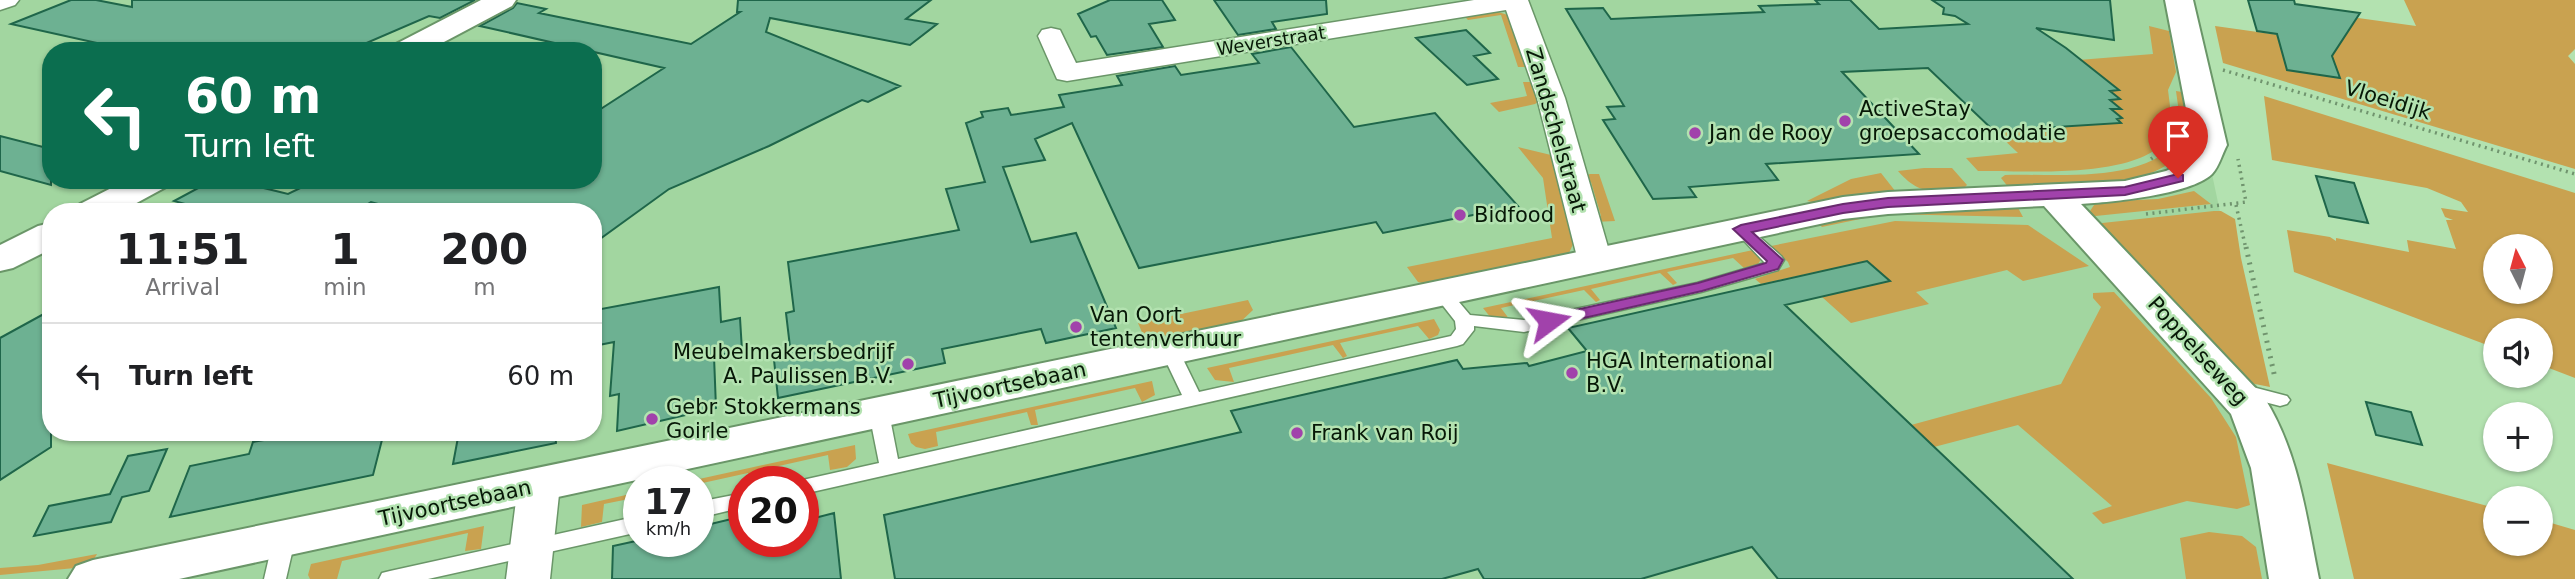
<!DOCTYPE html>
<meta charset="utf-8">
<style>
:root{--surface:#fff;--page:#f6f6f6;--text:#202124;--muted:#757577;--line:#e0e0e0}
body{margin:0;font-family:"DejaVu Sans",sans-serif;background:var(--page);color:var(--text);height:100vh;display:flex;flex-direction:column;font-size:26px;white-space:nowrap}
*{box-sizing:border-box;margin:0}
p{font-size:23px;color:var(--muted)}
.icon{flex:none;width:38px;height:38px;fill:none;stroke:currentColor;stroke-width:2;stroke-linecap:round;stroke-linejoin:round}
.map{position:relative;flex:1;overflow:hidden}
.side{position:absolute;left:42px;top:203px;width:560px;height:238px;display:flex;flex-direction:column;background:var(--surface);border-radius:28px;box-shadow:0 2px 5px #0004}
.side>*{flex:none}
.top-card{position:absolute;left:42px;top:42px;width:560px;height:147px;border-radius:28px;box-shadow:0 2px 5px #0004;background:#0b6e4f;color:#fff;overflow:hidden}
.needle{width:46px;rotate:354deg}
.buttons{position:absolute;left:2483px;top:234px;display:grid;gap:14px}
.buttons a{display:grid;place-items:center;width:70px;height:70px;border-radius:50%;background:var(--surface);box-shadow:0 2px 5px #0004;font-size:35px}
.speed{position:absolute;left:623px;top:466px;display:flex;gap:14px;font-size:35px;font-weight:700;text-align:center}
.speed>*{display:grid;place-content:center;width:91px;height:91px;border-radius:50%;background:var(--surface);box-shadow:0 2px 5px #0004;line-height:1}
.speed small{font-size:18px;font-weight:400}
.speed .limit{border:10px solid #d22;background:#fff;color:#111}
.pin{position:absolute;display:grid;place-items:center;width:60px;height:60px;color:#fff;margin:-72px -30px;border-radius:50% 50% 50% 0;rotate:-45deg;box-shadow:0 0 7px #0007}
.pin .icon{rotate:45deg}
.me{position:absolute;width:77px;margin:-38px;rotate:77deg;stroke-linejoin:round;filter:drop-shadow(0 0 5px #0008)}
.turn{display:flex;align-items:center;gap:24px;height:147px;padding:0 28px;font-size:32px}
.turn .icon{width:91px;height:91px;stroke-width:2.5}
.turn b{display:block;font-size:49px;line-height:60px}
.eta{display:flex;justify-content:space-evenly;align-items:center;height:119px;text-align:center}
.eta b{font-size:42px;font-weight:800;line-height:49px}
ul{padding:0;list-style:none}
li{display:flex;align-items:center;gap:21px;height:105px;padding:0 28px;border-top:2px solid var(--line)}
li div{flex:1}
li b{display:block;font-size:26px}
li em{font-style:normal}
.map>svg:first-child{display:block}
.built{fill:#a2d6a0;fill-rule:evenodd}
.green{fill:#c9a250;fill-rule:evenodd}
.building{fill:#6db192;stroke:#1f664a;stroke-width:2}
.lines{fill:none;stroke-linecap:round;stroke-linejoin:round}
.service-casing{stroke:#6a9668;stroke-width:3}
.minor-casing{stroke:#6a9668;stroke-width:3}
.tertiary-casing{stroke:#6a9668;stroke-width:4}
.path-far1{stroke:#70946e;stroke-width:3.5;stroke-dasharray:2 4.5;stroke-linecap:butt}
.path{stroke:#70946e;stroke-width:5;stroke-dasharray:2 6;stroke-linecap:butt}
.service{fill:#fff;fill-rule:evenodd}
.minor{fill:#fff;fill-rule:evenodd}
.tertiary{fill:#fff;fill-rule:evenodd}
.route{fill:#a142ab;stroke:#692b6f;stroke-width:2}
.poi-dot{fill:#a142ab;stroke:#b3e2b0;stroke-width:2.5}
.labels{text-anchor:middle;stroke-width:5;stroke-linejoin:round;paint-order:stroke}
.far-street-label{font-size:18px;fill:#071807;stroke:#b3e2b0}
.street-label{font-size:21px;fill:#071807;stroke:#b3e2b0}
.poi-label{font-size:21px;fill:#071807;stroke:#b3e2b0;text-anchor:start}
</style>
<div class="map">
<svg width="2575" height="579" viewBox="0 0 2575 579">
<rect width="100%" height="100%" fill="#b3e2b0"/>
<path class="built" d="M16,0H2175L2298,579H0V6ZM51,51H593V180H51ZM51,212H593V432H51ZM639,481H698V541H639ZM744,481H803V541H744Z"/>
<path class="green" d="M2404,0H2575V49L2568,56L2575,64V169L2223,63L2215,26L2300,38L2322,13L2416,26Z
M1495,11L1511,16L1529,67H1518L1501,15L1468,20L1464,16Z
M2149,26L2169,31L2176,72L2168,90L2173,130C2149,182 2027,170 1978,171L1966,158L2018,153L1932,72L2153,54Z
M1523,82H1534L1538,102L1535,104L1499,112L1490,103L1527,96Z
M2176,91L2182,92C2185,106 2192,126 2187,140C2171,193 2054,186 2009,188L2001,178L2005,175C2057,173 2151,186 2182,134Z
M2264,96L2575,193V378L2541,365V331H2496L2495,348L2294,272L2287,230L2330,237L2336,241V238L2409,252L2407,240L2456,249L2446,220H2453L2445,217L2441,208L2468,212L2461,202L2427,188L2272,160ZM2496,247H2541V292H2496Z
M1518,147L1551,155L1575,240L1569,253L1434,286L1418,282L1407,267L1552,238L1543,178Z
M1924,168H1952L1967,185L1963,189C1932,191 1920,196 1898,171Z
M1881,173L1896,192L1817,203L1807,201L1851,179Z
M1590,174H1599L1615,221L1594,222L1593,217L1601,216L1591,182L1583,180L1582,177Z
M2194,191L2211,204L2086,217L2096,202L2158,199Z
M2017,206L2023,217L1884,214L1822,227L1817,222L1843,216Z
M2214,211H2221L2235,219L2241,258L2270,387L2245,382L2093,224Z
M1895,221L2028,225L2089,266L2023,281L2007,270L1916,292L1929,304L1851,323L1822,297L1890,281L1867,261L1761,284L1755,279L1790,267L1788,262L1771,246Z
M1753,250L1761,259L1757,266L1744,268L1733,258L1667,272L1677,283L1673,285L1660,273L1591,289L1600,300L1596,302L1584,290L1501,308L1510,320L1491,318L1483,308Z
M2114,292L2211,398L2236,437L2250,505L2237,509L2187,501L2103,524L2092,513L2112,506L2018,425L1934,447L1911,425L2061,384L2101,307L2093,298V293Z
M1248,300L1253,310L1235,327L1163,342L1144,337L1138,323Z
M1434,319L1440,330L1438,335L1429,339L1418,326L1340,343L1347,356L1343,358L1333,345L1229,368L1234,382L1215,380L1207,368Z
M1152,381L1155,395L1142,402L1135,388L1035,410L1038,425H1031L1027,412L936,432L938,446L925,449L916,447L911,443L908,434Z
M855,445L856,459L847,467L830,470L828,455L757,471L758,481H749L748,473L698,484V481H690Z
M2327,463L2495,508L2496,544H2541V520L2575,530V579H2354Z
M639,492V497L604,504L602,522L581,527L582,505Z
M484,526L481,549L465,551L468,533L342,561L337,579H310L308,575L311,564Z
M2209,532L2242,536L2256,547L2262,579H2186L2180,538Z
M97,554L91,564L86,567L0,575V568L38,565Z"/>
<path class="building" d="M71,0H96L132,7V0H475L440,18L429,16L348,51H133L11,24Z
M738,0H931L906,19L937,24L910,45L770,18L766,32L900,86L868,102L862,100L769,146L669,189L593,244V212H408L371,202L355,212H214L174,201L213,180H231L288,194L317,180H593V114L664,68L480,26L513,8L517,3L546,9L539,13L691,44L740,12H737Z
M1110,0H1162L1175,20L1149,24L1163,47L1107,55L1096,36L1091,37L1078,14Z
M1214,0H1326L1327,14L1272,22L1276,29L1238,35Z
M1815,0H1850L1879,29L1968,24L1955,16L1943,14L1944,8L1932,0H2110L2114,40L2036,28L2066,48L2119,90L2110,91L2120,99L2110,100L2121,109H2111L2122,118L2117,119L2121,123L1994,131L1928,68L1842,72L1919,154L1766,164L1778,180L1689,187L1696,197L1653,199L1603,120L1615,119L1607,107L1624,106L1566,9L1603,8L1611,19L1764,12L1759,6L1819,4Z
M2248,0H2294L2295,4L2360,13L2332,56L2340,78L2287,70L2277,34L2257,31Z
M1466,30L1490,53L1474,56L1498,79L1467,85L1416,38Z
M1291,47L1354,127L1435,113L1518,206L1383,233L1376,222L1139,268L1072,123L1035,139L1045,160L1003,167L1031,242L1076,233L1116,328L1046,343L1041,329L942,349L945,363L778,398L773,350L790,347L786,313L794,311L788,262L959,230L946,189L985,182L966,123L983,117L981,112L1008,108L1011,115L1064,107L1059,95L1122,85L1117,76L1175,66L1181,75L1259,63L1252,54Z
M0,136L51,149V185L0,171Z
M2316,176L2354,183L2368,223L2329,216Z
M1867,261L1890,281L1785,305L2073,579H1778L1752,547L1641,579H1484L1478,569L1442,579H895L884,515L1241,432L1231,411L1457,360L1463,369L1527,363L1529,366L1587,351L1568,328Z
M719,287L721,322L740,318L742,351L714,356L716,408L617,431L619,394L610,396L614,342L599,345L601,309Z
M51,310V447L0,480V338Z
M2366,402L2411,412L2422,445L2376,435Z
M283,432H384L373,475L170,517L190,466L249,454L253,442L282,437Z
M459,432H555L556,443L453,464Z
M167,449L149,491L122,497L111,522L34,536L49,506L110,494L128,456Z
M834,513L841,579H612L613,546L636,541H698V527L744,516V541H803V521Z"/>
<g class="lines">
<g class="service-casing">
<path id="service" d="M1741,224L1747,226L1781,256L1784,260L1778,270L1701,292L1524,332L1474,326V330L1463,344L1457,346L803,494V481H798L879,463L869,413L872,408H886L889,413L898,459L1182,395L1161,351L1170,345L1179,351L1199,392L1451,336L1456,329L1455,321L1433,293L1442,288L1448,289L1470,315L1524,320L1697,283L1765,263L1733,229Z
M2241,384L2287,396L2290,400L2287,404L2280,406L2234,394L2231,390L2234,386Z
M744,493V507L698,518V502Z
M639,516V532L428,579H379L382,573L390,571Z
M284,532L292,534L295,540L286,579H264L273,540L276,534Z"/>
</g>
<g class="minor-casing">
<path id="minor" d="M0,0H19L15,5L0,10Z
M1474,0H1528L1565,98L1612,261L1607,268L1595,271L1583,268L1578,261L1537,98L1506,10L1067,81L1057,79L1038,36L1042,30L1051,28L1060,30L1076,63Z
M539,470L554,475L560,485L550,579H506L518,485L524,475Z"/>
</g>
<g class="tertiary-casing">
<path id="tertiary" d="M481,0H516L512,6L427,51H389L394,45Z
M2165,0H2193L2227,145C2222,154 2219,167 2212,174C2190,195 2111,202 2081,204L2264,397C2299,453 2306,516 2319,579H2269L2251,468L2231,414L2044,206L1888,214L1843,219L179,579H68L76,566L93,560L1843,197L1888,192L2125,181L2166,171L2185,162L2193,145Z
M127,180H171L166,187L120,212H75L80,204Z
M51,223V249L13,268L0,271V245L38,226Z"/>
</g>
<path class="path-far1" d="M2223,70L2575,174
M2151,159L2167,147L2177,133
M2236,205L2246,249
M2146,214L2246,202L2238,159"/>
<path class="path" d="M2246,247L2275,378"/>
<use href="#service" class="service"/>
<use href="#minor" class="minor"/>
<use href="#tertiary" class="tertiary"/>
</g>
<path class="route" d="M2178,174L2183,175V181L2125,195L1888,207L1843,213L1752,232L1783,260L1778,269L1702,291L1549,326L1541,321L1543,317L1698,283L1766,263L1767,261L1733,229L1741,225L1843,204L1888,198L2125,187Z"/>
<g class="poi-dot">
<circle cx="1845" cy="121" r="7"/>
<circle cx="1695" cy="133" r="7"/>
<circle cx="1460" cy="215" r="7"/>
<circle cx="1076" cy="327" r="7"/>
<circle cx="908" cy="364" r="7"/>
<circle cx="1572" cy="373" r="7"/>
<circle cx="652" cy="419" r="7"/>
<circle cx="1297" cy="433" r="7"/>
</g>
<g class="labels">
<g class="far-street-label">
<text transform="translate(1271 41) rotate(-9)" y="6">Weverstraat</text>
</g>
<g class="street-label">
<text transform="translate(2388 100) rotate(17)" y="7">Vloeidijk</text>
<text transform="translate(1556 130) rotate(74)" y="7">Zandschelstraat</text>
<text transform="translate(2198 351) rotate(48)" y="7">Poppelseweg</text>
<text transform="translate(1010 385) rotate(-12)" y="7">Tijvoortsebaan</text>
<text transform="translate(455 503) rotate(-12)" y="7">Tijvoortsebaan</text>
</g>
<g class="poi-label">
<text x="1859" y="116">ActiveStay<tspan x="1859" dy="24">groepsaccomodatie</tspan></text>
<text x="1709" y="140">Jan de Rooy</text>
<text x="1474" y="222">Bidfood</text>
<text x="1090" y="322">Van Oort<tspan x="1090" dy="24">tentenverhuur</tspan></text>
<text x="894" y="359" text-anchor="end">Meubelmakersbedrijf<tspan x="894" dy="24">A. Paulissen B.V.</tspan></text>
<text x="1586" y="368">HGA International<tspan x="1586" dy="24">B.V.</tspan></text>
<text x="666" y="414">Gebr Stokkermans<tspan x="666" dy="24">Goirle</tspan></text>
<text x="1311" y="440">Frank van Roij</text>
</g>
</g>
</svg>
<div class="buttons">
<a><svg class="needle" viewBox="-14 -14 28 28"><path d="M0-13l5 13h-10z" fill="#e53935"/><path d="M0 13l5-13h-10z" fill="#757577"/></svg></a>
<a><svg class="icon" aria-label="sound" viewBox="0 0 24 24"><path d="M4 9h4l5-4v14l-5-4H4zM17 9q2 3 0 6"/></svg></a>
<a>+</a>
<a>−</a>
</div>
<div class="speed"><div>17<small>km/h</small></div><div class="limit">20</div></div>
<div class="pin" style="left:2178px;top:178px;background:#d93025"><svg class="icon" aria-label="arrive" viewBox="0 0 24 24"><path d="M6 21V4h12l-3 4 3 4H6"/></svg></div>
<svg class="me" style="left:1549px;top:321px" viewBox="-20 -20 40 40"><path d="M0-17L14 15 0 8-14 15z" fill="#a142ab" stroke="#fff" stroke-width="4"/></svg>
<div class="top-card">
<div class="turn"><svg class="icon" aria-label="left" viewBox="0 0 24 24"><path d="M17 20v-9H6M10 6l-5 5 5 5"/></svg><div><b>60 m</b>Turn left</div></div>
</div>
<section class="side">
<div class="eta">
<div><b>11:51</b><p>Arrival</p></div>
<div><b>1</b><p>min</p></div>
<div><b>200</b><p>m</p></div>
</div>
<ul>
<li><svg class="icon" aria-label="left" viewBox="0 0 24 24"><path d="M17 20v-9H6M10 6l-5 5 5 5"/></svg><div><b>Turn left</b></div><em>60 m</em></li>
</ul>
</section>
</div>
